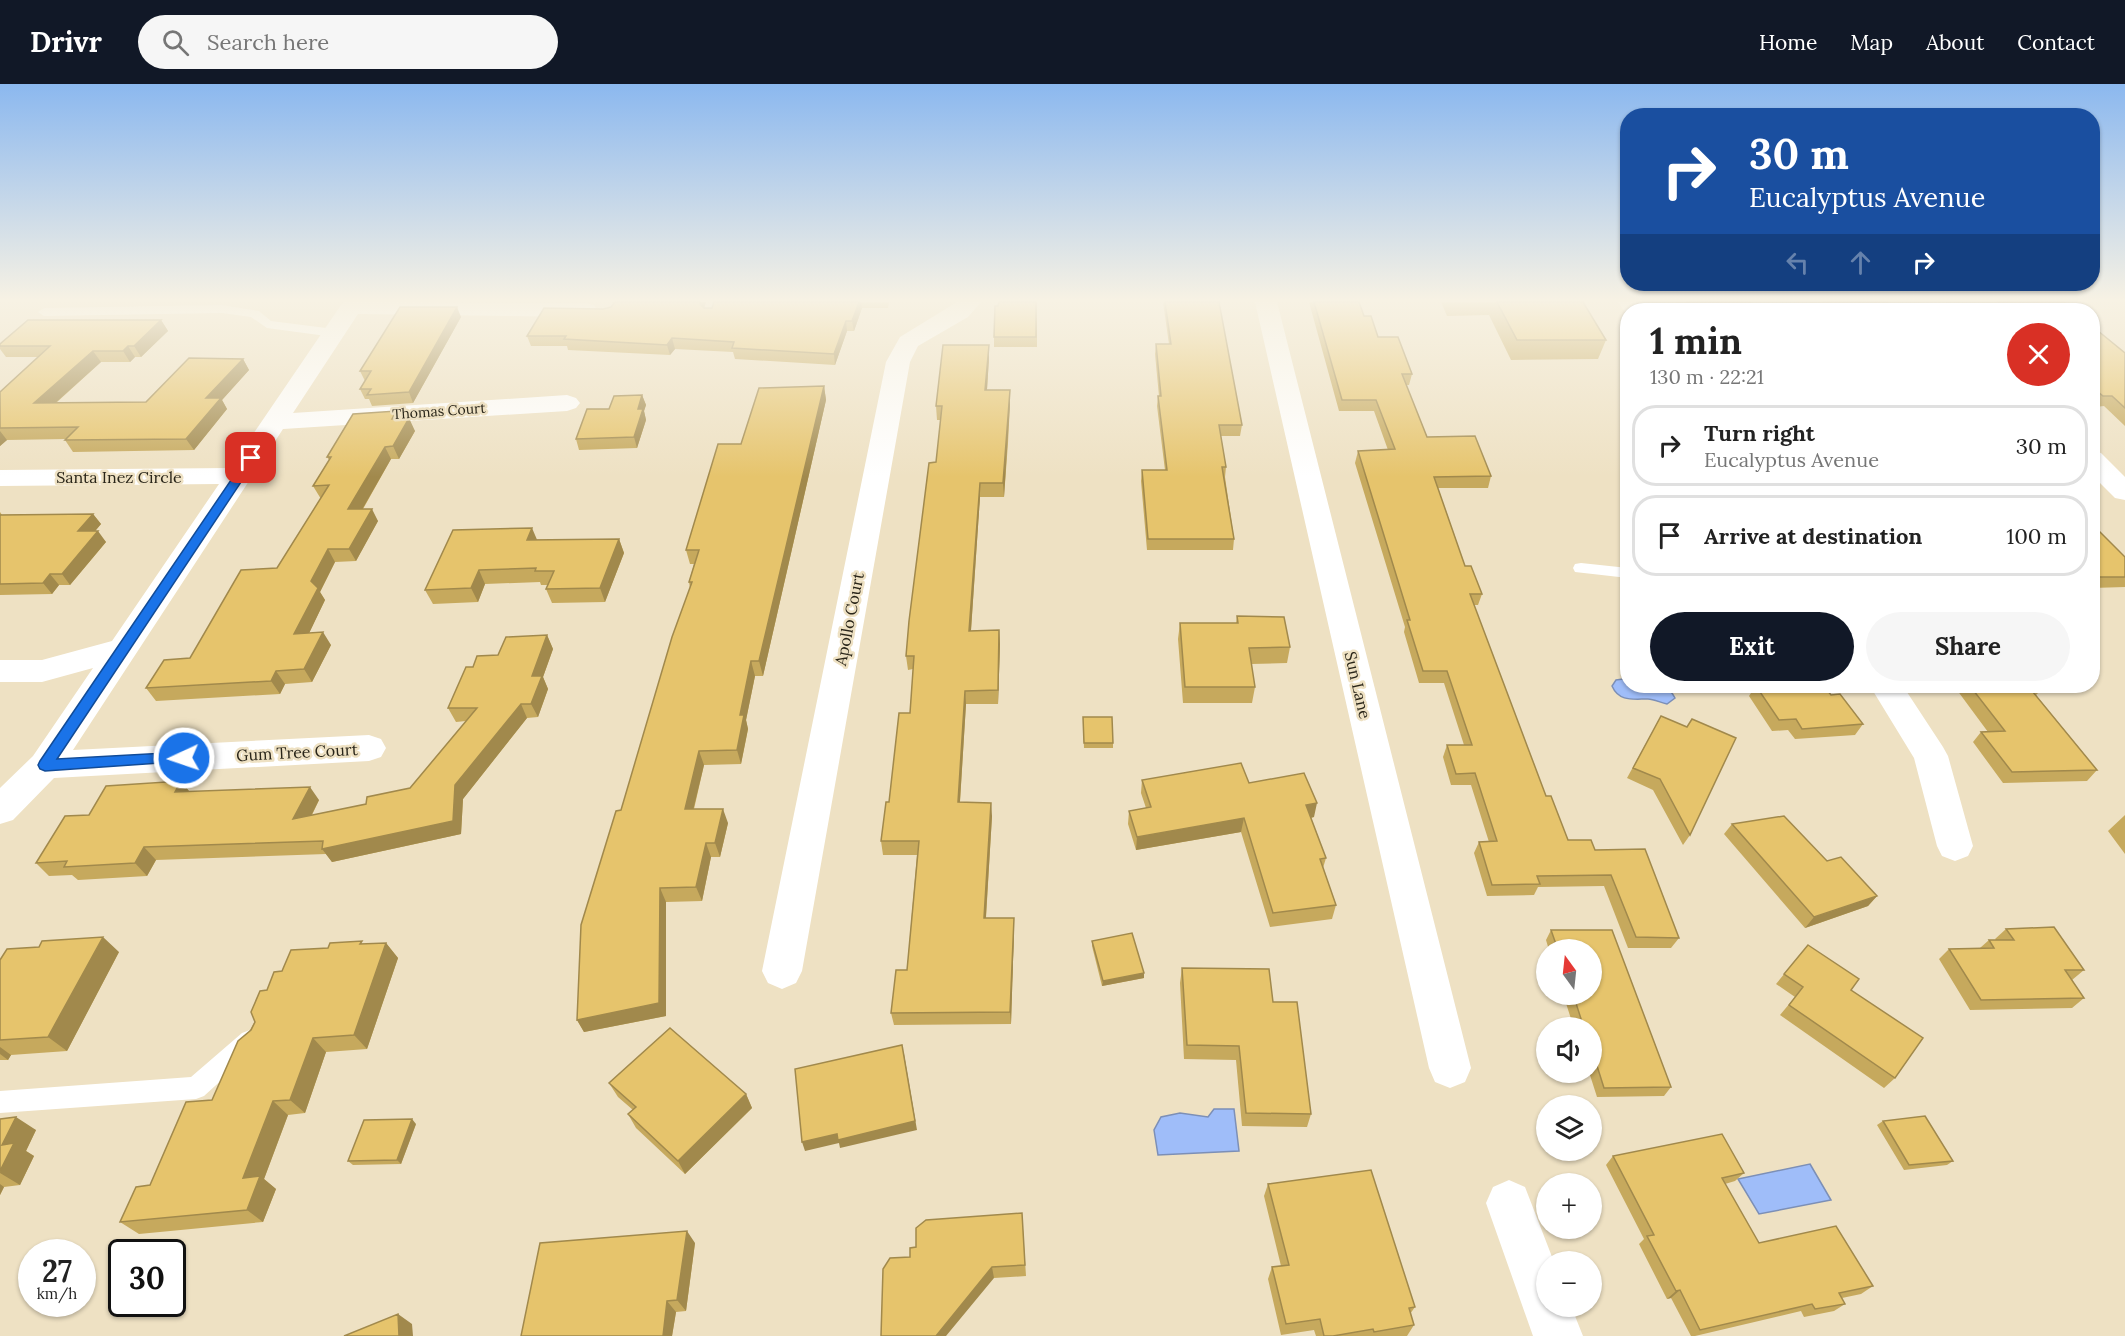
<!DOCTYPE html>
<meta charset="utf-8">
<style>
:root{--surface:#fff;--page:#f6f6f6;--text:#222;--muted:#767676;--line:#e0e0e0;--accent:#111827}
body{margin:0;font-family:Lora,serif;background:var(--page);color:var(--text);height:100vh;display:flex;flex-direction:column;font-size:22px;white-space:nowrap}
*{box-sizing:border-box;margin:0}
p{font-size:20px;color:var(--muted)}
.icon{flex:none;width:33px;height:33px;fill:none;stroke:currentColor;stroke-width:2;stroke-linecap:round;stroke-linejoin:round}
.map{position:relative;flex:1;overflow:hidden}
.side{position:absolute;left:1620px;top:219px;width:480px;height:390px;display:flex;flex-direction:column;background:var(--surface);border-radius:24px;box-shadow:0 2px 4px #0004}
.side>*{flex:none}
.banner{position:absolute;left:1620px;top:24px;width:480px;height:183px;border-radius:24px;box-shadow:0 2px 4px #0004;background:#1a4fa0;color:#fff;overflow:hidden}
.needle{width:39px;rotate:345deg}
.fabs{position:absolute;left:1536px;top:855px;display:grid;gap:12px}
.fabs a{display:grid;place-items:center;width:66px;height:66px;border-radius:50%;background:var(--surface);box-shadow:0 2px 4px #0004;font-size:30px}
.speed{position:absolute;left:18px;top:1155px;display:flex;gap:12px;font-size:30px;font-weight:700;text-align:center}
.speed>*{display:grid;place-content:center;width:78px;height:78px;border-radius:50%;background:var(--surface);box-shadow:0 2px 4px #0004;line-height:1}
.speed small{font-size:15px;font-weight:400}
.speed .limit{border:3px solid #111;border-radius:9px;background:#fff;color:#111}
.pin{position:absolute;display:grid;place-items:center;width:51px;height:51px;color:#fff;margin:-26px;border-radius:12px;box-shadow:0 3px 9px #0006}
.me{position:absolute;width:66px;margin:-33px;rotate:267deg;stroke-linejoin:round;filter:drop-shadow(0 0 4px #0008)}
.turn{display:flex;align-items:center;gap:21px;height:126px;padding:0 30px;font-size:27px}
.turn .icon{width:78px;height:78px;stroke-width:2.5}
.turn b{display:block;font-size:42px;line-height:51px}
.lanes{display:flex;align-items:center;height:57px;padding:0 30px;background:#0003;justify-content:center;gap:30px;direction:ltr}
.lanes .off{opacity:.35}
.round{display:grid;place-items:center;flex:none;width:63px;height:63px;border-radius:32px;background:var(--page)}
.headline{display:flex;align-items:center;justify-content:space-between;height:102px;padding:0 30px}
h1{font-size:36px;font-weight:800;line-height:45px}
.primary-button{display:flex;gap:12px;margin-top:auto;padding:12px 30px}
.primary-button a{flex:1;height:69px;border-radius:36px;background:var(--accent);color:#fff;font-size:24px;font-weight:800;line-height:69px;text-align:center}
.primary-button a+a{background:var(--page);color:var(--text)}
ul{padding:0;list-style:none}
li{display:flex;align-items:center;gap:18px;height:81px;margin:0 12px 9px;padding:0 18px;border:3px solid var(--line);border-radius:24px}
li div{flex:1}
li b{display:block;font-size:22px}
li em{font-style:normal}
header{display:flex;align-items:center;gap:36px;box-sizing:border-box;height:84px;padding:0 30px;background:var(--accent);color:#fff}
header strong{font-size:28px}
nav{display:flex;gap:33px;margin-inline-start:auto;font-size:21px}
.search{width:420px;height:54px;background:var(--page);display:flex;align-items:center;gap:15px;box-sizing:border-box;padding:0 21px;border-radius:33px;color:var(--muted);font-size:22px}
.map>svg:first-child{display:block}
.water{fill:#9fbdf9;stroke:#7c8fb6;stroke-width:1.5}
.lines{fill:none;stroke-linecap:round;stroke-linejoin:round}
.lane{fill:#fff;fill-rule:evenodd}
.street{fill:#fff;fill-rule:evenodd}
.wall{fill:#c6a95d}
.shaded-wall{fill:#a1894c}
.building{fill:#e6c46c;stroke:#a1894c;stroke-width:1.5}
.route{fill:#1a73e8;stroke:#114b97;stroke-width:1.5}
.labels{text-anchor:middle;stroke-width:5;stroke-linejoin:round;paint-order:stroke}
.far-street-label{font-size:14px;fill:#292519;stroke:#eee1c3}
.street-label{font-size:16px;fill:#292519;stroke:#eee1c3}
</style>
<header>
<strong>Drivr</strong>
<div class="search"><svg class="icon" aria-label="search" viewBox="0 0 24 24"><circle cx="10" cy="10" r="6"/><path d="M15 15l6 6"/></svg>Search here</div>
<nav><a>Home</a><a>Map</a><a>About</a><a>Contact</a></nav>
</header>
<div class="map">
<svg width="2125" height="1252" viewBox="0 0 2125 1252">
<rect width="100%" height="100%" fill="#eee1c3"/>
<path class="water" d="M1623,595L1627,596L1628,602C1644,602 1667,596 1675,614L1667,620C1661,619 1654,615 1648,615C1633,615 1619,618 1612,602L1616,596Z
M1214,1025H1234L1239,1067L1158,1071L1154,1046L1161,1033L1180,1029L1208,1033Z
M1810,1080L1831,1116L1759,1130L1738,1095Z"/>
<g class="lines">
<path class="lane" d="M222,221L259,227L271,237L334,245L340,249L334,253L267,244L251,233L222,229L44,232L38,228L44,224Z
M1581,479L1628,484V494L1575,488L1573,484L1575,480Z
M250,946L258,949L261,956L258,963L204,1012L196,1015L0,1029V1007L191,993L242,949Z"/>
<path class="street" d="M343,218L586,219L594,221L597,226L594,231L586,233L358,230L293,329L567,311L576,314L580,319L576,324L567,327L283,345L73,666L369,651L381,655L386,664L381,673L369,677L54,694L13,736L0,740V704L33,672L93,584L42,598H0V576H42L112,557L219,400L0,402V386L230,384Z
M957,218H981L968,233L918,262L910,278L802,887L796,899L782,905L768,899L762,887L886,278L900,253Z
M1255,218H1277L1471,984L1465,998L1450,1004L1435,998L1429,984Z
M1618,218H1640L1646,226H1628L1627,231Z
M1922,218H1946L1953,226H1929Z
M2092,367L2101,369L2125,393V416L2115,414L2092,391Z
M1870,602H1903L1943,663L1948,672L1973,762L1968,772L1955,777L1942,772L1937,762L1914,674Z
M1509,1096L1525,1103L1554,1178H1546V1222H1571L1583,1252H1533L1486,1119L1493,1103Z"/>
</g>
<path class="wall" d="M610,218H706L704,224H712L714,218H889L888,224H862L854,247H847L835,281L735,275L733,268L675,265L670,271L568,266L567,262H531L527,252L603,225L611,223L614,219Z
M1037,218V263H994V253Z
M1163,218H1219L1242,341L1240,352H1221L1226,383L1225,393L1234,455L1233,466H1147L1141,397L1142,386H1165L1157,322L1158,312H1159L1155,270L1156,260H1169Z
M1309,218H1359L1364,232L1378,253L1412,290L1409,301H1406L1427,353L1491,392L1488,404H1438L1465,482L1482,510L1478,521H1474L1546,712L1568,756L1595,766L1679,854L1671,864H1628L1604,802L1538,803L1534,811L1487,812L1474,769L1479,758H1489L1471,701H1451L1443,673L1447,661H1464L1444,599H1419L1404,548L1405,543L1355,379L1358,367L1388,366L1374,327H1339Z
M1441,218H1585L1584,220L1606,256L1598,275L1511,276L1489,231L1447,232Z
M1675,218H1750L1757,226H1681Z
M1809,218H1887L1894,226H1817Z
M1981,218H2064L2074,226H1991Z
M461,233L413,319L372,322L369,315H365L360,305L365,297L360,287Z
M161,236L168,247L141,273H135L130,278H101L56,319L146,318L243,275L249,286L222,316L227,325L194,366L73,368L65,356L66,355L7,356L0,362V308L38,273H6L0,265V260Z
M2092,242L2125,269V342L2104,322L2095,323L2092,320Z
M989,274L987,306H1010V320L1008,359L1004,413H980L971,547L999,546L1000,560L998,620H966L960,718L992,732L986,834L1014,847L1011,940L894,941L891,929L907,886L917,771H883L881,757L910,629L913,585L908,586L906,572L936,378L941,336H937L936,322Z
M824,302L826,316L763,592H755L746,636L748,645L741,680L704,681L694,725L728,739L720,773H711L702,817L666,818V932L584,948L577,936L690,504L689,498L694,480H690L686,466L741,360Z
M642,311L646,321L644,327L646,336L637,364L579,366L576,355L609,325Z
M396,327L400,335L415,347L399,375H391L363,425L378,437L356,477L335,478L320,508L325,516L309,549L331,561L312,598L285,600L280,610L156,617L146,604L190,574L277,484L321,415L313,402L329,376L327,373Z
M0,428L2,431L93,430L101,440L95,447L106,458L70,501H59L52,510L0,511Z
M2092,440L2125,473V503L2092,504Z
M619,455L624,469L605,518L552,519L546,505L548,501H541L540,498L485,500L478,518L433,520L425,506L537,456Z
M1237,532L1290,563L1287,579L1251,580L1255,603L1252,619H1183L1178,555L1180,539H1236Z
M547,551L553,565L543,593L548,605L538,633L527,634L463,715L461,750L332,778L326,770L156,776L147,792L78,796L72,791L49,792L36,779L89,731L181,697L189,707L319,716L312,731L366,720L410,704L466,637L456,638L448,624L473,583L498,571Z
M1753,602H1824L1831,611L1863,640L1855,651L1795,655L1788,646L1772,647L1749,612L1755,603Z
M1954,602H2045L2036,611L2097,686L2087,697L2003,699L1973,658L1981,648H1988Z
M1661,632L1690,751L1683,761L1653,706L1627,694Z
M1083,633L1113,659V664H1084Z
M1142,696L1249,699L1314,733L1311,734L1326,774L1323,784L1336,821L1332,835L1270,843L1241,748L1136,766L1128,740L1129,727L1146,724L1141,709Z
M2125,731V770L2108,747Z
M1732,740L1827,777L1877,812L1868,822L1805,844L1724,750Z
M2006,845L2084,886L2072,896L2084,914L2072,924L1970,926L1939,875L1949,865L1980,864L1989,856H1996L1995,855Z
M1551,846H1612L1671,1003L1664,1012L1597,1013L1589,988H1592V944H1574L1563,910H1592V866H1549L1546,856Z
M1092,857L1144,894L1102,902L1092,862Z
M386,859L398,874L367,965L326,968L305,1029L288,1031L264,1095L276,1105L263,1138L139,1150L120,1138L150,1101L212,1016L282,887L328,864Z
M1808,861L1851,906L1895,994L1884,1004L1780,931L1795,913L1776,900Z
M119,868L67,967L11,971L8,976H0V876Z
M1182,884L1273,918L1311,1030L1307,1043L1242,1042L1236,976L1184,975L1180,899Z
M609,999L746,1010L752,1024L685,1090L636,1044L628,1030L633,1026L618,1013Z
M0,1035L36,1046L26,1067L34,1072L20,1101L4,1103L0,1111Z
M1883,1037L1953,1077L1947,1081L1904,1086L1877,1041Z
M416,1040L401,1080L353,1081L348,1077Z
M1613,1072L1744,1089L1735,1097L1725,1100L1759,1159L1873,1202L1861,1210L1842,1214L1845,1220L1834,1227L1804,1233L1801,1227L1695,1252H1691L1671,1214L1667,1215L1639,1160L1644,1155L1606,1081Z
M1268,1100L1415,1223L1410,1230L1414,1241L1407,1252H1316L1314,1246L1281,1251L1268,1195L1272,1183L1281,1182L1264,1112Z
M1022,1129L1026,1192L994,1194L916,1163Z
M695,1159L686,1227L676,1228L672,1252H521Z"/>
<path class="shaded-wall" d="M700,218H706L702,230L700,220Z
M859,218H861L862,224L854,247L852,237Z
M457,223L461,233L413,319L409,308Z
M161,236L168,247L141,273L134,262Z
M846,237L847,247L835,281L834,270Z
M672,254L675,265L670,271L667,261Z
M989,261V274L986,320L985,306Z
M128,262L135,273L130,278L123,267Z
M93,267L101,278L43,330L34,319Z
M243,275L249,286L222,316L227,325L194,366L186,355L206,314Z
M824,302L826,316L763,592L759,577Z
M1010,306V320L1004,413L1003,399Z
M642,311L646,321L644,327L646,336L637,364L634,353L638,325Z
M396,327L402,340L392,335Z
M409,334L415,347L399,375L393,362Z
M0,347L7,356L0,362Z
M385,363L391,375L355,438L348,425Z
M980,399V413L970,560L969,547Z
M372,425L378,437L356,477L349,465Z
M93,430L101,440L86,458L78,447Z
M532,444L538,458L527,456Z
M98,447L106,458L70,501L62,490Z
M619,455L624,469L605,518L600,504Z
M328,465L335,478L320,508L325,516L303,562L294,550L311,497Z
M479,486L485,500L478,518L471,504Z
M50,490L59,501L52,510L43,499Z
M999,546L1000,560L998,620V606Z
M323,548L331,561L312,598L304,585Z
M547,551L553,565L543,593L548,605L538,633L531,620L532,592Z
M751,577L755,592L746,636L748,645L741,680L737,666L740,631Z
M276,587L285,600L280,610L271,597Z
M965,607L966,620L959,732L958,718Z
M521,620L527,634L463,715L461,750L332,778L322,765L455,701Z
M699,667L704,681L690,739L685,725Z
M181,697L192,711L175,708Z
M310,703L319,716L303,748L293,735Z
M991,719L992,732L985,847L984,834Z
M1317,719L1314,733L1303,735L1306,721Z
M723,725L728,739L720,773L715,759Z
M1244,734L1241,748L1136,766L1137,753Z
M706,759L711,773L702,817L696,803Z
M144,763L156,776L147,792L135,779Z
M660,804L666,818V932L584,948L577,936Z
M1877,812L1868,822L1805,844L1814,833Z
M1014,834V847L1011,940L1010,928Z
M103,853L119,868L67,967L48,953Z
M386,859L398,874L367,965L354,951Z
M1144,889V894L1102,902L1103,897Z
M313,954L326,968L305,1029L290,1016Z
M0,963L11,971L8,976L0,970Z
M904,970L917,1046L840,1064L839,1059L805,1067L802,1058Z
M746,1010L752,1024L685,1090L678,1077Z
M273,1017L288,1031L264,1095L276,1105L263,1138L247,1126L243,1094Z
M16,1033L36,1046L26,1067L34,1072L20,1101L0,1089L2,1061Z
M412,1035L416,1040L401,1080L397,1076Z
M0,1100L4,1103L0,1111Z
M687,1147L695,1159L686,1227L677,1216Z
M992,1183L994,1194L946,1252H936Z
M1680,1206L1671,1214L1667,1215L1676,1207Z
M667,1217L676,1228L672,1252H663Z
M398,1230L412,1240L413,1252H399Z"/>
<path class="building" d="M615,218H700V220L704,224H712L714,218H859L852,237H846L834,270L732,264L734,258L672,254L667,261L564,255L566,252H527L544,224L603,225L611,223Z
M999,218H1036V253H994L995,222H998Z
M1165,218H1219L1242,341H1219L1226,383H1222L1234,455H1148L1142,386H1167L1158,312H1161L1156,260H1171Z
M1314,218H1359L1364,232H1371L1378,253H1398L1412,290H1402L1427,353L1475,352L1491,392L1434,393L1465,482H1471L1482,510H1470L1546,712H1551L1568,756H1591L1595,766L1645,765L1679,854L1636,853L1611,791L1537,792L1540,800L1492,801L1479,758L1497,757L1475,689L1456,690L1447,661H1472L1447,587H1423L1407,536H1410L1358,367L1395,365L1376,316H1342Z
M1497,218H1583L1606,256H1517Z
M1687,218H1750L1757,226H1693Z
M1823,218H1887L1894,226H1831Z
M1998,218H2064L2074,226H2008Z
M400,223H457L409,308L367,311L371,305H360L371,287H360Z
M28,236H161L134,262H128L123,267H93L34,319L146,318L189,274L243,275L206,314H221L186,355L65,356L78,343L0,344V308L50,262H0V260Z
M2092,242L2125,269V324L2112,312H2103L2092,303Z
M943,261H989L985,306H1010L1003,399H980L969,547L999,546L998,606L965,607L958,718L991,719L984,834H1014L1010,928L891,929L896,886H907L919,757H881L886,718H889L899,629H910L914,572H906L909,537L929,379L936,378L942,322H936Z
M824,302L759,577H751L740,631H744L737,666L699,667L685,725H723L715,759H706L696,803L660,804L659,919L577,936L581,841L616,727L621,726L672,553L692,498H689L699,466H686L718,360H741L759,304Z
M642,311L638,325H643L634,353L576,355L587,325H609L614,312Z
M396,327L392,335L409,334L393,362L385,363L348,425H372L349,465H328L311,497L318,504L294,550L323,548L304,585L276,587L271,597L146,604L164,576L190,574L241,486L277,484L329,401L313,402L331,373H327L353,330Z
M93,430L78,447H98L62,490H50L43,499L0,500V431Z
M2092,440L2125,473V493H2097L2092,488Z
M532,444L527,456L619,455L600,504L546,505L554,487H535L536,484L479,486L471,504L425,506L453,446Z
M1237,532L1284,533L1290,563L1249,564L1255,603H1185L1180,539H1238Z
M547,551L532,592H542L531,620H521L455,701L453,737L322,765L323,757L144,763L135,779L64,783L67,777L36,779L65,732L89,731L106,702L181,697L175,708L310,703L293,735L366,720L367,713L410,704L477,624H448L466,583H473L477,572L498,571L506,553Z
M1756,602H1824L1831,611L1840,610L1863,640L1802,645L1796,635L1779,636Z
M1970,602H2028L2097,686L2012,688L1981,648L2005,647Z
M1661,632L1687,643L1692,635L1736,654L1690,751L1660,695L1633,684Z
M1083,633H1112L1113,659H1084Z
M1241,679L1249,699L1304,689L1317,719L1306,721L1326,774L1320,775L1336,821L1273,829L1244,734L1137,753L1129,727L1151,723L1142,696Z
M1784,732L1827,777L1841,773L1877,812L1814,833L1732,740Z
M2054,843L2084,886H2065L2084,914L1981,916L1949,865L1994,864L1989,856H2014L2006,845Z
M1551,846H1612L1671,1003L1604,1004L1592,966V944H1584L1573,910H1592V866H1558Z
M1132,849L1144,889L1103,897L1092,857Z
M103,853L48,953L0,956V876L7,865L39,863L42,857Z
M362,857L360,860L386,859L354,951L313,954L290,1016L273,1017L243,1094L260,1092L247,1126L120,1138L136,1103L150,1101L186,1018L212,1016L238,957L251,946L255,938L251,928L260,907L267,906L274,888L282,887L291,866L328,864L330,859Z
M1808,861L1859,895L1851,906L1923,954L1895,994L1789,921L1803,903L1784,890Z
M1182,884L1269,885L1273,918H1297L1311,1030L1246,1029L1239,962L1187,961Z
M670,944L746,1010L678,1077L628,1030L636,1023L609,999Z
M902,961L915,1037L838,1056L837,1050L802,1058L795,985Z
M1925,1032L1953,1077L1909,1081L1883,1037Z
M16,1033L2,1061L14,1059L0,1087V1035Z
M412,1035L397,1076L348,1077L364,1036Z
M1722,1050L1744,1089L1722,1094L1759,1159L1836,1142L1873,1202L1839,1209L1845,1220L1815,1225L1812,1220L1700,1246L1680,1206L1676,1207L1647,1152L1654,1151L1613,1072Z
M1371,1086L1415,1223L1409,1224L1414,1241L1374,1248L1373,1245L1333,1252H1324L1320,1235L1286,1240L1272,1183L1289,1181L1268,1100Z
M1022,1129L1025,1181L992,1183L936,1252H881L883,1185L890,1174L910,1173V1164L916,1163V1144L926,1136Z
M687,1147L677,1216L667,1217L663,1252H521L540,1159Z
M398,1230L399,1252H344Z"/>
<linearGradient id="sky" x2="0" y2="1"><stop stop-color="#8bb8ef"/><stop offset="0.55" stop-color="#f7f2e4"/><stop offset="1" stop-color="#f7f2e4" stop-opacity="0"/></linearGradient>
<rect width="2125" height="393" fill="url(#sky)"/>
<path class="route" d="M251,371L257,374L57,675L184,668L191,674L189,677L45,687L40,685L38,681L40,677L246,374Z"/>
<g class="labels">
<g class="far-street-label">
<text transform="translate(439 327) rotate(-4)" y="5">Thomas Court</text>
</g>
<g class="street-label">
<text x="119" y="399">Santa Inez Circle</text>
<text transform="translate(849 535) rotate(-79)" y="6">Apollo Court</text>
<text transform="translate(1358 601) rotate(77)" y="6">Sun Lane</text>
<text transform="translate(297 668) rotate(-3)" y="6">Gum Tree Court</text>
</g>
</g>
</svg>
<div class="fabs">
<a><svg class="needle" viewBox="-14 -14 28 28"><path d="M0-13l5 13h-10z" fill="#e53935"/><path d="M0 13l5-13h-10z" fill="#767676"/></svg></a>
<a><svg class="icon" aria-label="sound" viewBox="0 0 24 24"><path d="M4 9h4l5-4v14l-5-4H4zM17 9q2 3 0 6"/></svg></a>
<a><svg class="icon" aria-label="layers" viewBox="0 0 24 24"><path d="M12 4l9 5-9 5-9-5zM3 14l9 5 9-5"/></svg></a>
<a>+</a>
<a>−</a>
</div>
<div class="speed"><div>27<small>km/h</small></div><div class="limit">30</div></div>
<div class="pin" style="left:251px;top:374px;background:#d93025"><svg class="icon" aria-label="arrive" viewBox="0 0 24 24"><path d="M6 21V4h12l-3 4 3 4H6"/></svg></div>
<svg class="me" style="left:184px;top:674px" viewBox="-20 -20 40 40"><circle r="17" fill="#1a73e8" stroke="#fff" stroke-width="3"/><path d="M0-11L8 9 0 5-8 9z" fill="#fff"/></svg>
<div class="banner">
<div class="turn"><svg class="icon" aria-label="right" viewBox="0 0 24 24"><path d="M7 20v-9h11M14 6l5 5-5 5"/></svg><div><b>30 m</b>Eucalyptus Avenue</div></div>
<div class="lanes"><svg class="icon off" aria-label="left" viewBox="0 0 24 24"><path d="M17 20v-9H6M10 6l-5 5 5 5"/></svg><svg class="icon off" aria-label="ahead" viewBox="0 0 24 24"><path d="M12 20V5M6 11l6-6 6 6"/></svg><svg class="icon" aria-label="right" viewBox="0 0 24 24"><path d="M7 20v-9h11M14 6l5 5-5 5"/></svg></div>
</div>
<section class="side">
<div class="headline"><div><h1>1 min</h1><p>130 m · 22:21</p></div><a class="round" style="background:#d93025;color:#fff"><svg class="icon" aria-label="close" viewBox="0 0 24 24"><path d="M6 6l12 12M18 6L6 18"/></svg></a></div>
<ul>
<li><svg class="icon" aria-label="right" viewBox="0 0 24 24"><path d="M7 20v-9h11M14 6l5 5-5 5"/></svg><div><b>Turn right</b><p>Eucalyptus Avenue</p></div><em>30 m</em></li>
<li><svg class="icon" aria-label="arrive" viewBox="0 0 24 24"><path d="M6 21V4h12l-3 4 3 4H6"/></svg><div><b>Arrive at destination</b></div><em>100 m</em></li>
</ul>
<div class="primary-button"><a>Exit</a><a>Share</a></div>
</section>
</div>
